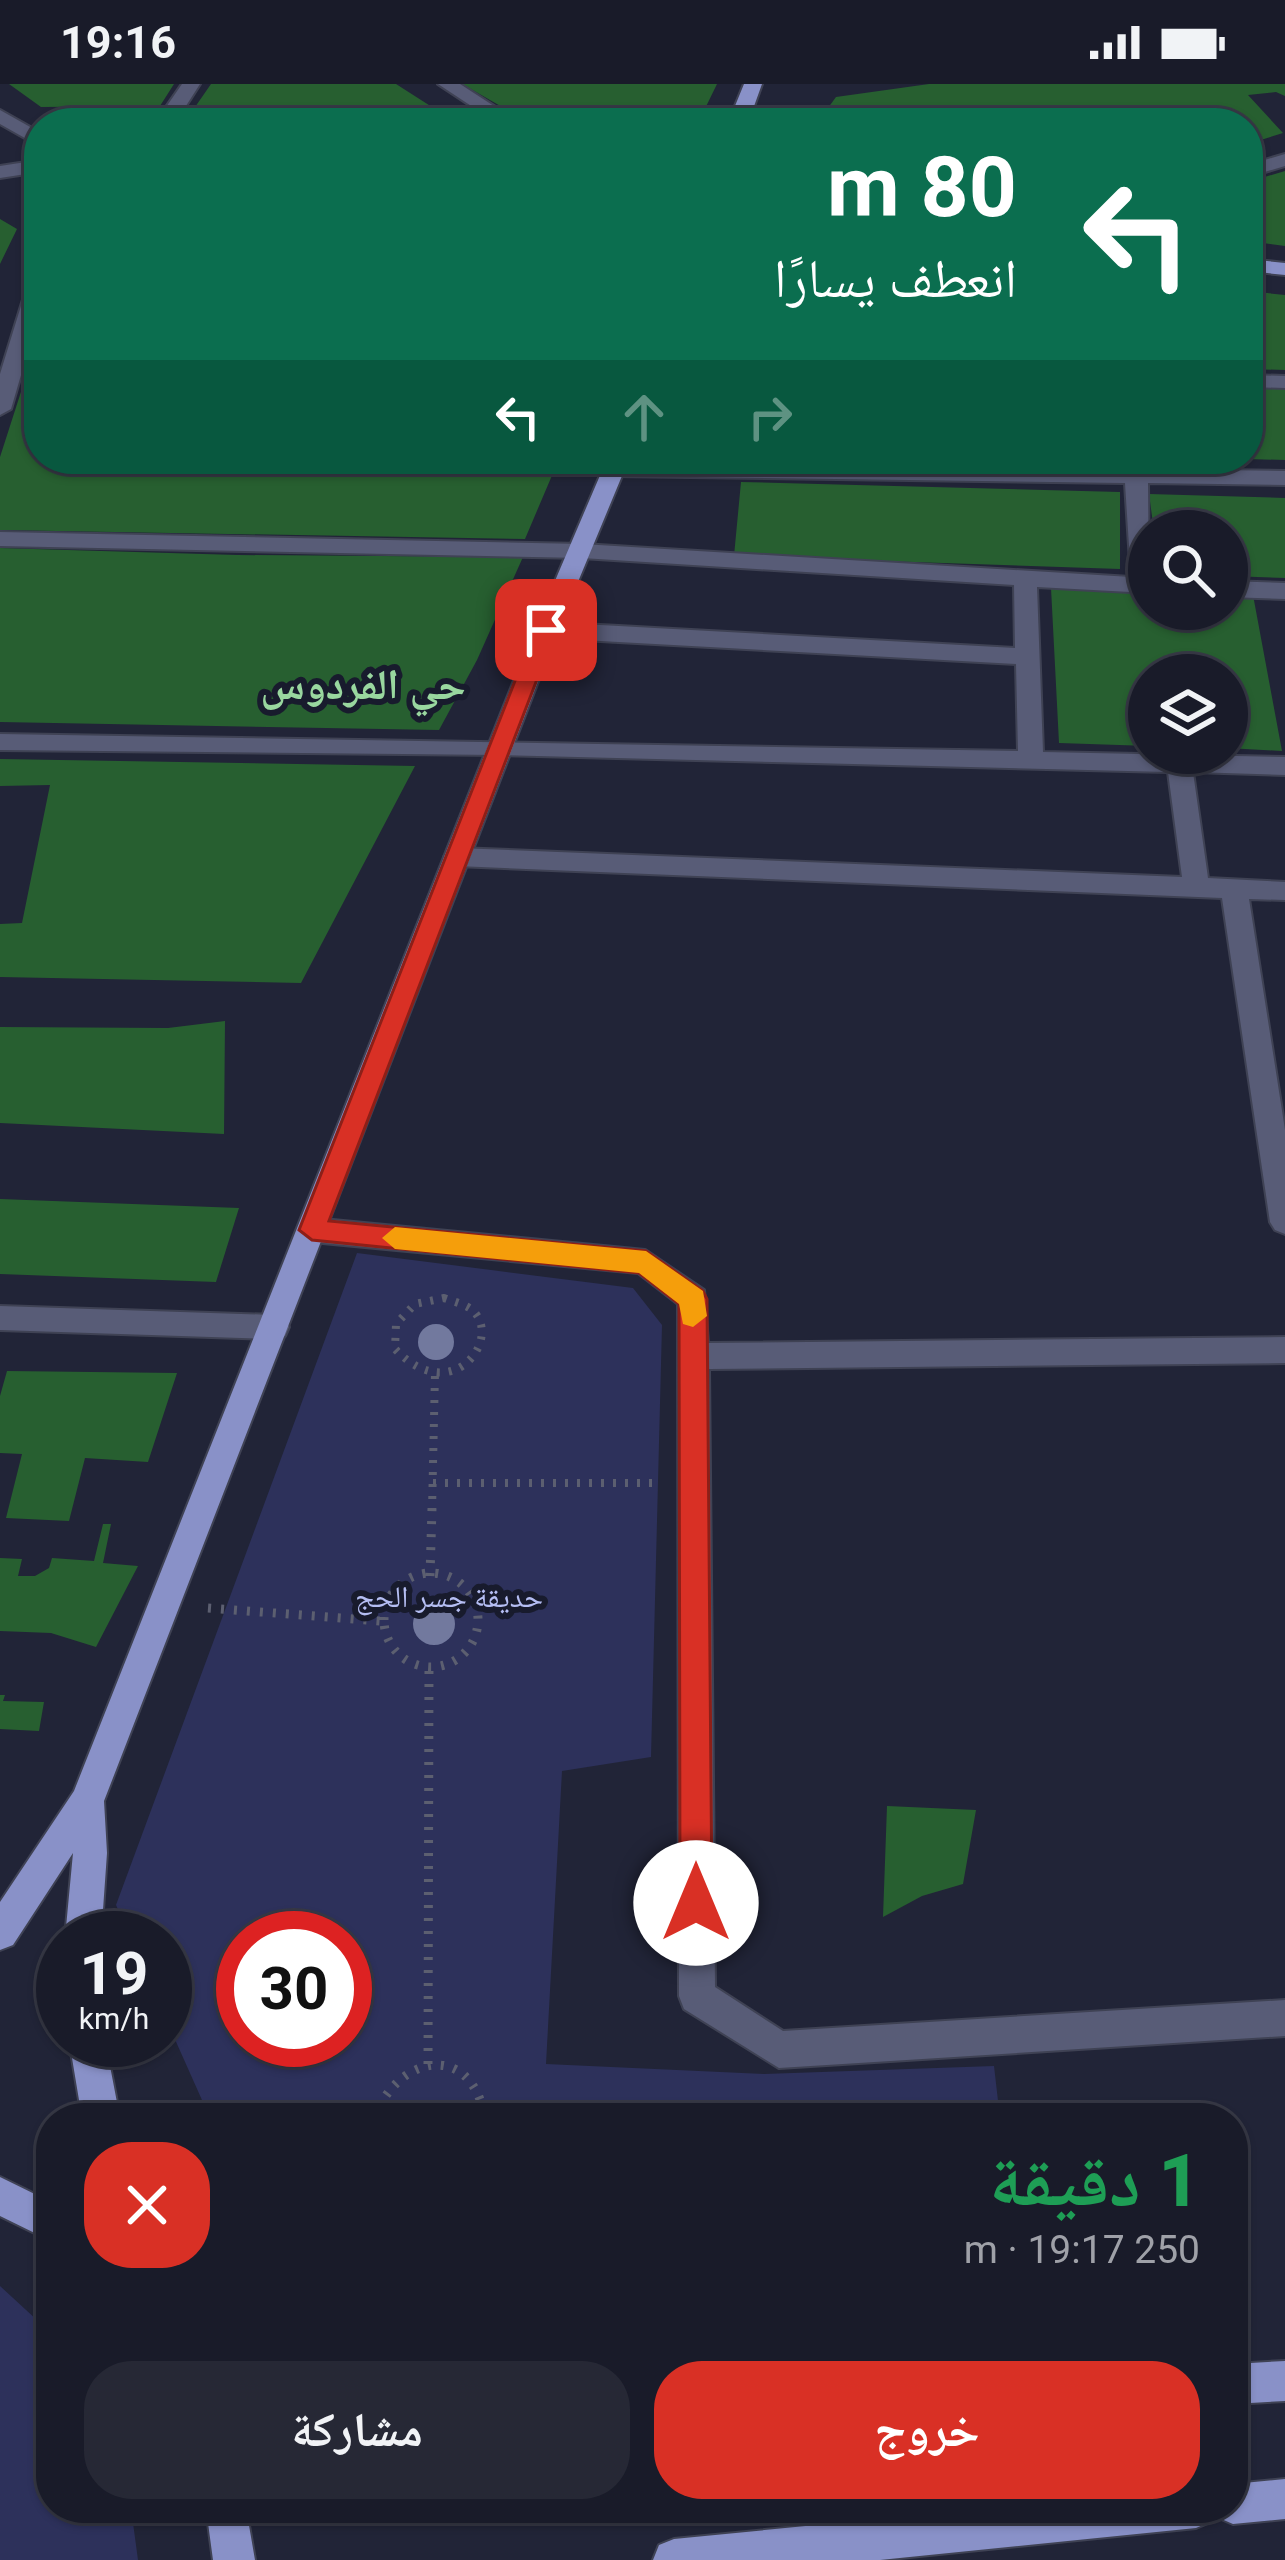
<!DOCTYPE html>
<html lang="ar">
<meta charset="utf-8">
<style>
:root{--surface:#191b29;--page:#262835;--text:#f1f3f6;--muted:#9fa1a8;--line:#373946;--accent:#d93025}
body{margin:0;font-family:Roboto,"Noto Naskh Arabic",sans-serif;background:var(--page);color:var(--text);direction:rtl;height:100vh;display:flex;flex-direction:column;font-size:45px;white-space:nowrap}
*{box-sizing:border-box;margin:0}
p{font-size:39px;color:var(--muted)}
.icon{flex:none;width:66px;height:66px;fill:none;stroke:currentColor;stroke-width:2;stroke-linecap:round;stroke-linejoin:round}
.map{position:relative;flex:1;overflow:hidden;direction:ltr}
.sheet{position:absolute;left:36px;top:2019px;width:1212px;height:420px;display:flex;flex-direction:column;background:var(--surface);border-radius:48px;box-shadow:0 3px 9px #0004,0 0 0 3px var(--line);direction:rtl}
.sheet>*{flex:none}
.top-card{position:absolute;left:24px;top:24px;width:1239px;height:366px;border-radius:48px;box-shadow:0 3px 9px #0004,0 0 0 3px var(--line);direction:rtl;background:#0b6e4f;color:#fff;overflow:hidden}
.fabs{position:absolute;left:1128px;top:426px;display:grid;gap:24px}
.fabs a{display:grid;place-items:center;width:120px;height:120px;border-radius:50%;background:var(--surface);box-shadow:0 3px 9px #0004,0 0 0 3px var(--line);font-size:60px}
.speed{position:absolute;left:36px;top:1827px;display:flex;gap:24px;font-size:60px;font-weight:700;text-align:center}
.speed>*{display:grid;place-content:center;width:156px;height:156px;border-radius:50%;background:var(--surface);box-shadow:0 3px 9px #0004,0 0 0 3px var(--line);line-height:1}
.speed small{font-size:30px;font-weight:400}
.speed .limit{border:18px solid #d22;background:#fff;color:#111}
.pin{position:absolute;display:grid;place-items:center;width:102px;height:102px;color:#fff;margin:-51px;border-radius:24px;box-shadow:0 6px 18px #0006}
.me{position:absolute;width:132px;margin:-66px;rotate:0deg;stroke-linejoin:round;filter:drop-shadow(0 0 9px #0008)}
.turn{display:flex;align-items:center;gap:42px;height:252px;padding:0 48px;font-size:54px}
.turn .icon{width:156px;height:156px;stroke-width:2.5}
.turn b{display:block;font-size:84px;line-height:102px}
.lanes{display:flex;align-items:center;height:114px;padding:0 48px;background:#0003;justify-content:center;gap:60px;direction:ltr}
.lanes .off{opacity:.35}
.round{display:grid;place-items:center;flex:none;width:126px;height:126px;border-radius:48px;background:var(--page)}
.headline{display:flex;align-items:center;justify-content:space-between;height:204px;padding:0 48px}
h1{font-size:72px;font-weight:800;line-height:90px;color:#1e9e55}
.action{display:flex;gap:24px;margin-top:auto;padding:24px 48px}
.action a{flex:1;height:138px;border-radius:48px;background:var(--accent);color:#fff;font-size:48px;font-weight:800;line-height:138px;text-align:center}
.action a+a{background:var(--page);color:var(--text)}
.status{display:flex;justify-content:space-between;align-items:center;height:84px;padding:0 60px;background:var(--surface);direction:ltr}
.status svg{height:33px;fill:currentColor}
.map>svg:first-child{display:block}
.green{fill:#2d315b;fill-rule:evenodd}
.building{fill:#275f30}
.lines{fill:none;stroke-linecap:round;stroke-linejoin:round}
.minor-casing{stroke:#3f4254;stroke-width:4}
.major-casing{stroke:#3f4254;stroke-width:4}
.path-far1{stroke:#5c5f70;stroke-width:8;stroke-dasharray:3 9;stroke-linecap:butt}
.path{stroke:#5c5f70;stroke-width:9;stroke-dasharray:3 10;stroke-linecap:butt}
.minor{fill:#585c77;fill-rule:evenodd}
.major{fill:#8991c8;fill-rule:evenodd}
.tree{fill:#72799e}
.route{fill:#d93025;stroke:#8d1f18;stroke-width:3}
.slow{fill:#f59e0b}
.labels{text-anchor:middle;stroke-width:12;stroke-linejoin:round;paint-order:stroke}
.park-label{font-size:30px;fill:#b5bef3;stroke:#181b2d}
.district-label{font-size:42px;font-weight:bold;fill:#99d79f;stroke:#181b2d}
</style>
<div class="status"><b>19:16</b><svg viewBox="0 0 49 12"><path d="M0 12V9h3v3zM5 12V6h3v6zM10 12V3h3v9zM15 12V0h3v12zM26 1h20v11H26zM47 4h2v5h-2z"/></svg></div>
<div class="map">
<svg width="1285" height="2476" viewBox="0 0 1285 2476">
<rect width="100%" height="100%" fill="#212437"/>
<path class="green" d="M357,1169L633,1204L662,1241L651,1673L562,1687L546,1980L764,1990L994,1982L1000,2034H210L165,1933V1854H131L116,1821ZM243,1854H345V1956H243Z
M0,2202L51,2249V2424H131L138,2476H0Z"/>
<path class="building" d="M9,0H174L160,22L41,23Z
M211,0H396L457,39H184Z
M462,0H717L698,39H530Z
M929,0H1285V12L1276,8L1248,11L1283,49L1248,60V39H817L836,13Z
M1285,87V162L1248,157V98Z
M0,135L17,145L0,180Z
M1248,207L1285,211V286L1248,285Z
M38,255L39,375H559L525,455L0,446V373Z
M1248,301L1285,303V376L1248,375Z
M789,375H1029V379L789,387Z
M741,398L1120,408V485L734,472Z
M1149,410L1285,414V494L1227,492V447H1154Z
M0,464L237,471L523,473L477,576L439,646L0,638Z
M1051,504L1149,507V525H1227V510L1253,511L1282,667L1227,664V591H1149V662L1059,659Z
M0,675L415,682L301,899L0,893V840L22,839L50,701L0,702Z
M225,937L224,1050L0,1039V943L168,944Z
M0,1115L239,1124L216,1198L0,1190Z
M7,1287L177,1289L148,1378L85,1374L69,1437L6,1434L22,1370L0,1369V1312Z
M103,1440H111L103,1479L138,1482L96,1563L51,1549L0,1547V1474L22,1475L18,1492H35L49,1484L52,1474L94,1477Z
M0,1611H5L3,1617L44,1618L39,1647L0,1645Z
M887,1722L976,1726L963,1800L922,1812L883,1833Z"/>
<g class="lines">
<g class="minor-casing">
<path id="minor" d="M182,0H200L175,39H155Z
M438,0H460L520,39H497Z
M0,26L39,48V62L0,40Z
M1285,70V82L1248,93V81Z
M39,76V88L0,94V82Z
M39,190V230L11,325L0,331V290L29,196Z
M1248,291L1285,292V304L1248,303Z
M1124,375H1146L1147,385L1285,387V401L1148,399L1149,509L1037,503L1043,668L1285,673V691L1193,688L1208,794L1285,798V816L1249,815L1285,1046V1150L1275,1146L1270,1138L1222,814L457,782L444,773L457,764L1182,793L1168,688L500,671L0,666V650L1018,667L1016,580L546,554L534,546L546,538L1015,564L1014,501L582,474L0,462V448L582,460L1131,493L1125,399L614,392L603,385L614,378L1125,385Z
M1227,497L1285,499V515L1227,513Z
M312,1134L645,1166L704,1206L708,1259L1285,1253V1279L709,1285L715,1903L783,1947L1285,1916V1952L779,1984L684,1925L679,1912L678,1220L638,1189L312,1158L302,1154L297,1146L302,1138Z
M0,1222L274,1231L285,1234L289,1243L285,1252L274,1255L0,1246Z"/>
</g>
<g class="major-casing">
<path id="major" d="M744,0H762L748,39H728Z
M1248,175L1285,179V191L1248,187Z
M607,375H629L558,546L104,1717L107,1769L101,1854H65L73,1769L13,1861L0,1866V1818L74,1707L534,546Z
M69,1956H105L120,2034H82Z
M0,2093L51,2118V2157L0,2132Z
M1285,2277V2317L1233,2320V2280Z
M1285,2395V2435L1233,2440L1219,2434L1215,2427L1210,2438L1196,2444L880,2476H653L659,2461L674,2455L990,2424H1233V2400Z
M206,2424H246L255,2476H213Z"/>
</g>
<path class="path-far1" d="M444,1214C452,1217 464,1220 471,1225C505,1252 453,1326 395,1265L396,1240L415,1220Z
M433,1399H653
M432,1427L435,1289"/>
<path class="path" d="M384 1536a47 47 0 1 1 94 0a47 47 0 1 1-94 0Z
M430,1492L432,1424
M208,1524L381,1537
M428,1980L429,1580
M374,2034C398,1971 471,1956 485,2034"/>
<use href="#minor" class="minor"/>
<use href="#major" class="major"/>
</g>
<g class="tree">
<circle cx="436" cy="1258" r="18"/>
<circle cx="434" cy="1540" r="21"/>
</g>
<path class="route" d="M546,539L556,546L329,1137L646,1167L703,1207L707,1215L712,1819L708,1830L696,1834L685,1830L680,1819L679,1220L639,1189L312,1156L299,1146L535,546Z"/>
<path class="slow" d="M395,1143L646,1167L703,1207L707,1232L693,1243L683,1240L679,1220L639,1189L395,1165L382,1154Z"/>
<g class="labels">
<g class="park-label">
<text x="449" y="1523">حديقة جسر الحج</text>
</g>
<g class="district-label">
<text x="363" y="615">حي الفردوس</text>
</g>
</g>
</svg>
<div class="fabs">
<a><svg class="icon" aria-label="search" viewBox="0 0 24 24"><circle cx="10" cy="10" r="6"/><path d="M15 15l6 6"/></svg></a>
<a><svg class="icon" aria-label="layers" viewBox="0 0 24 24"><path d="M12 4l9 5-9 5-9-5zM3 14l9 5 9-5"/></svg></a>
</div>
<div class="speed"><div>19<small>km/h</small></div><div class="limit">30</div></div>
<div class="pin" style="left:546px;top:546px;background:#d93025"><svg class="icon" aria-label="arrive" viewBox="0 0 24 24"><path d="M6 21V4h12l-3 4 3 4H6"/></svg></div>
<svg class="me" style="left:696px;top:1819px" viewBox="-20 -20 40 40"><circle r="19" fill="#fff"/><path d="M0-13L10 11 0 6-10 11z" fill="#d93025"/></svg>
<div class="top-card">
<div class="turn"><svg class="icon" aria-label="left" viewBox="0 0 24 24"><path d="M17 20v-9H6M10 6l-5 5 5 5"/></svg><div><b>80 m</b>انعطف يسارًا</div></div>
<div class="lanes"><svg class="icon" aria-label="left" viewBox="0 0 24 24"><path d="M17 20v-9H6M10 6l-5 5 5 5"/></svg><svg class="icon off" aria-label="ahead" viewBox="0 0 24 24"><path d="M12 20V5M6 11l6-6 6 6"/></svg><svg class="icon off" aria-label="right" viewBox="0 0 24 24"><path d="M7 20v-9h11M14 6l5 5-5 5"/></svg></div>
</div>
<section class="sheet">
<div class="headline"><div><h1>1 دقيقة</h1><p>250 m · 19:17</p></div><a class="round" style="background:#d93025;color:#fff"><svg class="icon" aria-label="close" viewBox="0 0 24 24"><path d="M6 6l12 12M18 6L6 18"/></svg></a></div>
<div class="action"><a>خروج</a><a>مشاركة</a></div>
</section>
</div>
